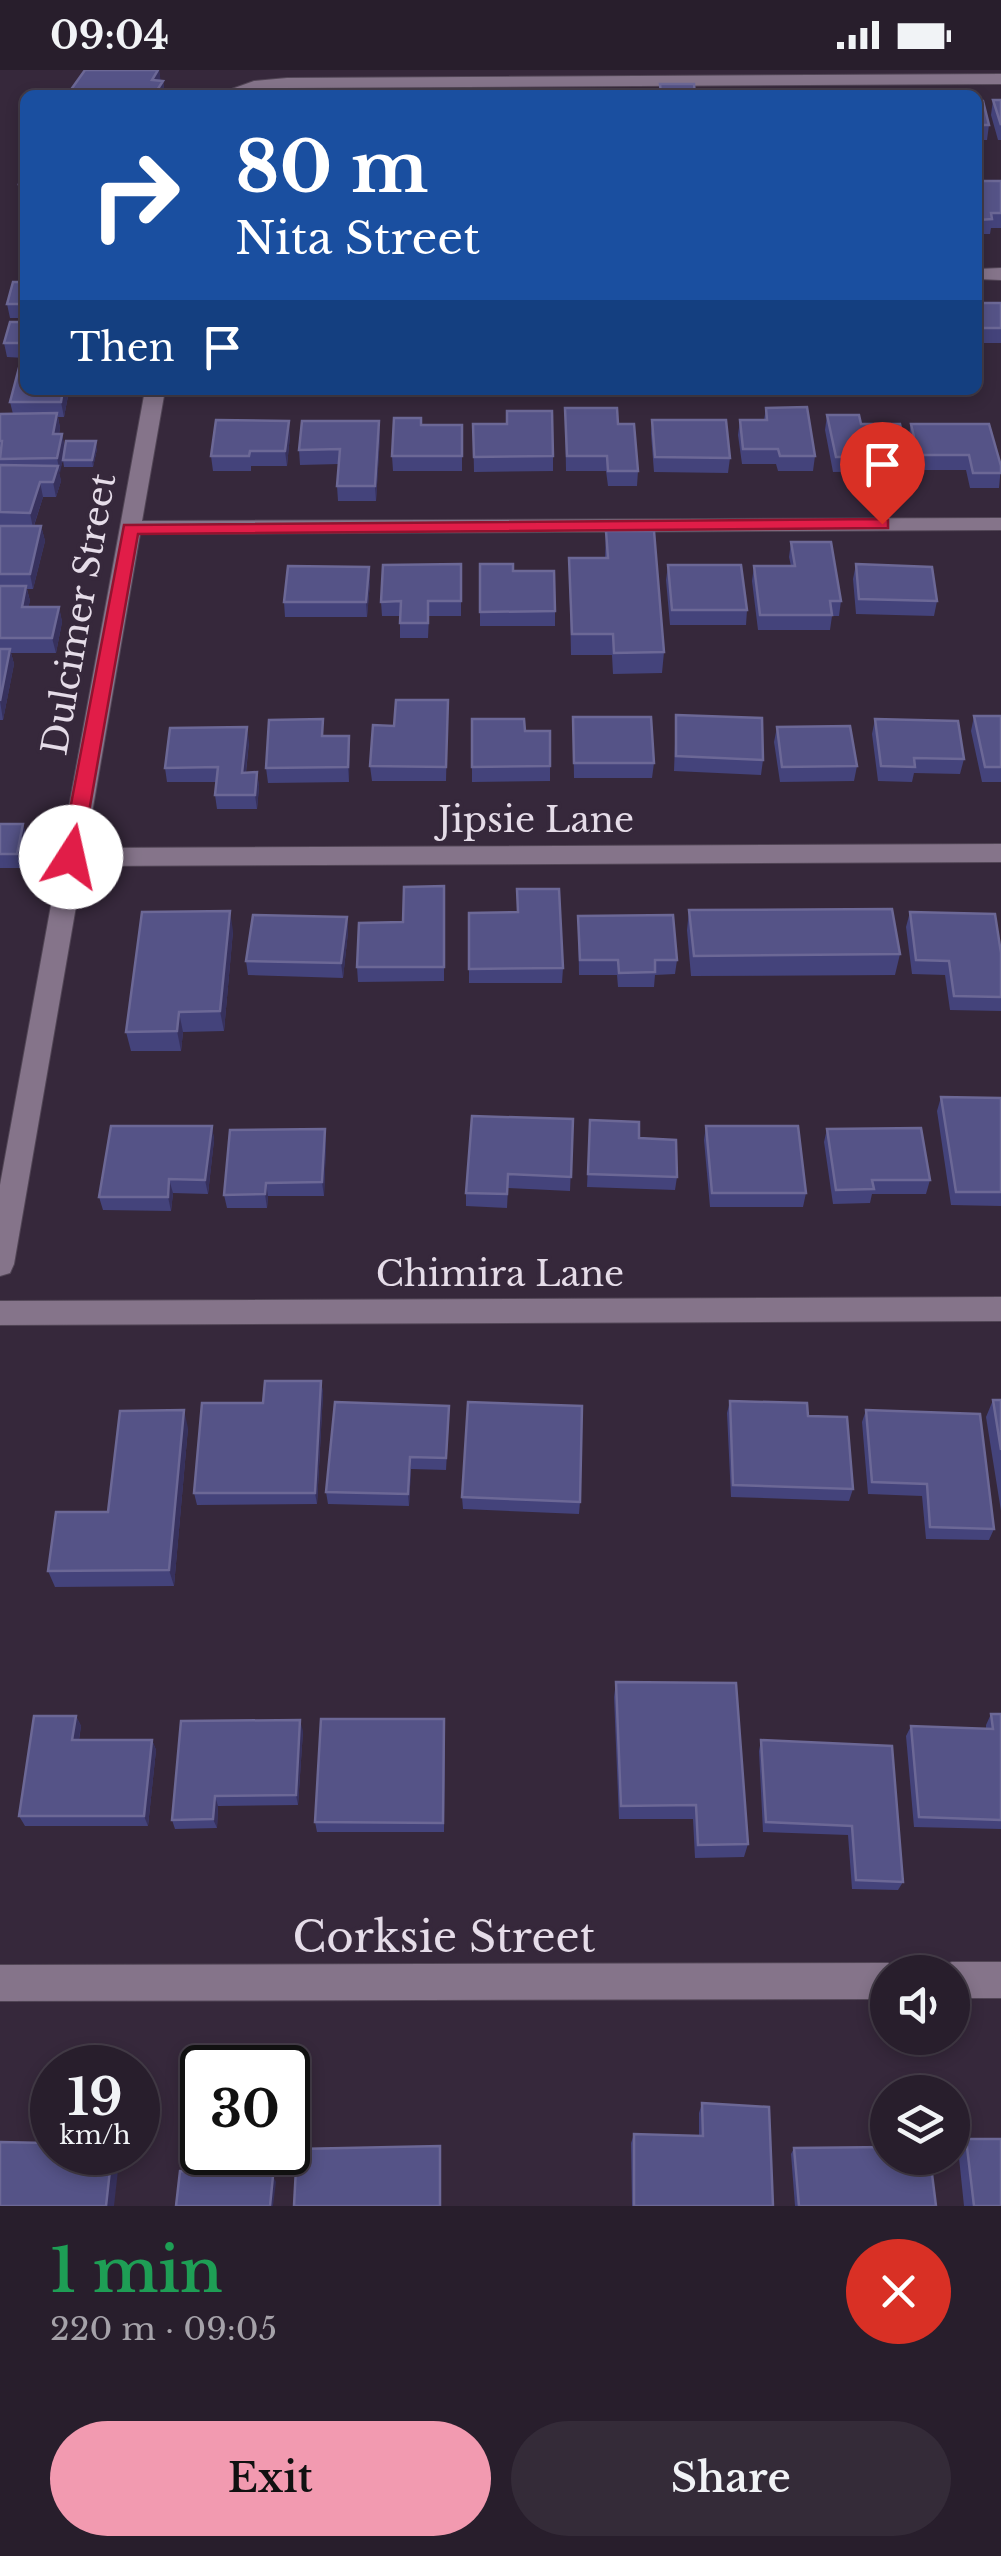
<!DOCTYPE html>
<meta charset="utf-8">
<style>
:root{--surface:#281e2c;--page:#342b38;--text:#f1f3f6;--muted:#a5a2a9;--line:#443c48;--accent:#f29ab0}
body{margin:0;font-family:"Libre Baskerville",serif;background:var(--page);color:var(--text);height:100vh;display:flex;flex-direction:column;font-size:38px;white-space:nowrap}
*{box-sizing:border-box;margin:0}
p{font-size:32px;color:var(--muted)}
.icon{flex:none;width:55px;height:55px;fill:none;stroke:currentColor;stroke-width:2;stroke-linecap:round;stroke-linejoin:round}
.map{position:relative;height:2136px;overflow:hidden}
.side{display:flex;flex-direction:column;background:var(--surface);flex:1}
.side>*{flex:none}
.top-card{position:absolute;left:20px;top:20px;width:962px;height:305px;border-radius:15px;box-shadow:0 5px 15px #0003,0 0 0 2px var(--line);background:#1a4fa0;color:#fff;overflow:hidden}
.buttons{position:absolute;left:870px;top:1885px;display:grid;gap:20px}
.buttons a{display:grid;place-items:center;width:100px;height:100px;border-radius:50%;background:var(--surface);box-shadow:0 5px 15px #0003,0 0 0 2px var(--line);font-size:50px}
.speed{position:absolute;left:30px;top:1975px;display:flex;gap:20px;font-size:50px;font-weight:700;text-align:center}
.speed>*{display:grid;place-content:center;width:130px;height:130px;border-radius:50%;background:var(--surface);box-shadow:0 5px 15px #0003,0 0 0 2px var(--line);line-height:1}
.speed small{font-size:25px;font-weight:400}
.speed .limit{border:5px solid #111;border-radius:15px;background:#fff;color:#111}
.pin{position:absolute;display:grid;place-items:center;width:85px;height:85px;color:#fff;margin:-102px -42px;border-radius:50% 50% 50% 0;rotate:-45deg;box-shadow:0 0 10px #0007}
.pin .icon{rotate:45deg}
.me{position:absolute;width:110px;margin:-55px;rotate:10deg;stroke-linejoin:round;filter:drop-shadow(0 0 8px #0008)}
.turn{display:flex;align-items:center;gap:35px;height:210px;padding:0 50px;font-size:45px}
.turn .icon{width:130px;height:130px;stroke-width:2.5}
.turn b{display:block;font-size:70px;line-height:85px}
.then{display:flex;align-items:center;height:95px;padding:0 50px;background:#0003;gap:20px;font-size:38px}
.round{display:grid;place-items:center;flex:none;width:105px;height:105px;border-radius:52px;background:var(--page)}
.summary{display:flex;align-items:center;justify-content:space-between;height:170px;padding:0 50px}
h1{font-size:60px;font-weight:600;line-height:75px;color:#1e9e55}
.button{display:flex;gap:20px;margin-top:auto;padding:20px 50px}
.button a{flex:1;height:115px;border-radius:60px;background:var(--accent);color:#111;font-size:40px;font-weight:600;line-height:115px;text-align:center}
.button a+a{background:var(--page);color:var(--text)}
.status{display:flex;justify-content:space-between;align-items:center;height:70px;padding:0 50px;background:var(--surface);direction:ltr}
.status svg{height:28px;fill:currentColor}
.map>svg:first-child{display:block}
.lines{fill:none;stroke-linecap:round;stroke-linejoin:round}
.minor-casing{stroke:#514555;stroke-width:2}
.minor{fill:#85748a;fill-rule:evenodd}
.wall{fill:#44437b}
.shaded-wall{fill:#37315d}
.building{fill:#555387;stroke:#6c6896;stroke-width:2.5}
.route{fill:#e11d48;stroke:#92132f;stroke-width:2.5}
.labels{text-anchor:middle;stroke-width:8;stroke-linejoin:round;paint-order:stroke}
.street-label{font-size:35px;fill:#e5dce8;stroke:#36283b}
.near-street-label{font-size:42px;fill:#e5dce8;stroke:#36283b}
</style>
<div class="status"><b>09:04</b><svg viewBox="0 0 49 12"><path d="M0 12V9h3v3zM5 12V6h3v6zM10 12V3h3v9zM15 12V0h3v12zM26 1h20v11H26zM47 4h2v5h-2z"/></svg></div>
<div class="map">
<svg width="1001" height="2136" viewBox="0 0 1001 2136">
<rect width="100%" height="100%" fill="#36283b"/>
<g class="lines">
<g class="minor-casing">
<path id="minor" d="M1001,4V14L287,18L215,25L254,11L287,8Z
M1001,198V210L978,209V199Z
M145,320H165L142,451L1001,448V460L140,464L86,778L1001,774V792L83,796L14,1194L10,1203L0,1206V1115Z
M1001,1227V1251L0,1255V1231Z
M952,1892H1001V1928H952V1902H937L939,1897Z
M888,1893L903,1902H888V1929L0,1931V1895Z"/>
</g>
<use href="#minor" class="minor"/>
</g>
<path class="wall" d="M159,0L160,10L163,11L165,25H71L70,21Z
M993,30H1001V70H998L991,45Z
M978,31L989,55L987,70H978Z
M25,102V121H20L19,114Z
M978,108V111H1001V158H991L990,164H978Z
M25,212V248H10L7,234Z
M978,233H1001V273H978Z
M25,252V288L7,287L4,273Z
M25,320H81L80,326H68L64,347H58L60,358L59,364H62L65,379H97L93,397H64L63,390L59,403L61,411L56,427H43L34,456H41L45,471L33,519H27L30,531L28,537H59L62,552L56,583H11L14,594L3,650H0V344H13L10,332Z
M565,338L638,401L637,416H608L606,401H566Z
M766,338L815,386L813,401H778L776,394H742L738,365L740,350H764Z
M827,345L861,354L907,386L905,401L833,402L825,360Z
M652,350L730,388L728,403L654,402L651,364Z
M379,351L380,366L376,431H338L337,416L339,394L300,395L299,380Z
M473,354H507L553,386V401L474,402Z
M911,354L1001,396L999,418H970L966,400H915L908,369Z
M421,355H462V401H393L392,386Z
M290,365L287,396H251V401H213L211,386Z
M606,461L664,582L662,603L613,604L612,585H571L569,488H605Z
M791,472L841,531L839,546H832L830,560H758L752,511L754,496H791L789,487Z
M461,494V546H429L428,568H400V546H382L381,532Z
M480,494L513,501L555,541V556H480Z
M856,494L937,531L934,546L856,544L853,509Z
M668,495L747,540L746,555H670L666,510Z
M369,497L370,512L367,547H285L284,532Z
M448,630L446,711H372L370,696L394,656Z
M676,645L763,690L761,705L674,701Z
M974,646H1001V712H982L971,661Z
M573,647L654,693L652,708H574Z
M472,649L525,661H550V711L472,712Z
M875,649L964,689L960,704L914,703L912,712L878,711L872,664Z
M777,657L857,696L854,711L780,712L774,672Z
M324,666H349V712L268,713L266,698Z
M249,672L246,703L257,702L259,717L257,739H217L215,725L216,712H167L165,698Z
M0,754H23L27,769L21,798H0Z
M444,816V911L358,912L357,897L403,852Z
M689,840L900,884L895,905L691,906L687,860Z
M518,842L563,898L562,913H469V843Z
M910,842L1001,883V941L950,940L945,905L912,904L906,857Z
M578,846L677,890L675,904L655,905L654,917H618L617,905H579Z
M347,847L348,862L343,908L248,905L246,891Z
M233,861L224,961L183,962L181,981H131L126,962Z
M941,1027L1001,1028V1136L951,1135L937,1041Z
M573,1049L570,1121L508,1118L507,1138L466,1136V1123Z
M590,1050L639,1068L677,1107L675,1120L587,1117Z
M212,1056L214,1070L208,1124L173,1123L171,1141L103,1140L99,1127Z
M706,1056L806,1123L803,1137H710L704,1070Z
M325,1059L326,1073L324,1126H268L267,1138H227L224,1125Z
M827,1059L930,1110L926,1124H872L870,1133L833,1134L824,1072Z
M321,1311L323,1323L317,1434L197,1435L194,1423L263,1333Z
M993,1330H1001V1441L986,1347Z
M730,1331L808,1346L853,1419L849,1431L731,1427L727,1343Z
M866,1340L994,1459L989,1470L926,1469L922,1426L868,1424L862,1352Z
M449,1348L446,1400L411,1399L409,1436L328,1434L326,1422Z
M188,1358L174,1516L55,1517L48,1501Z
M462,1427L580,1432L579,1444L463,1439Z
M616,1612L748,1774L744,1787L695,1788L693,1749H619L614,1627Z
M991,1644H1001V1759L914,1757L906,1666L911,1656L986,1659V1655Z
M76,1646L81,1656L79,1670H152L156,1680L148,1756H25L19,1746Z
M445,1659L444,1762H317L315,1752Z
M303,1661L298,1735L218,1736L217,1758L175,1759L172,1750Z
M761,1670L892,1676L903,1812L898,1820L852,1819L848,1765L763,1762L759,1681Z
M702,2033L773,2136H632L631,2073L634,2064L699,2066V2043Z
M966,2069L1001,2136H964L958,2078Z
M794,2078L936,2136H795L791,2084Z"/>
<path class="shaded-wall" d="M159,0L161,13L152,10Z
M163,11L165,25H154Z
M63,320H67L68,326L64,347L61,332Z
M57,343L60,358L56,379L53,364Z
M289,351L290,365L287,396L285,381Z
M379,351L380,366L376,431L375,416Z
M62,364L65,379L60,403L57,388Z
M96,371L97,379L93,397L92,390Z
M58,396L61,411L56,427L53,412Z
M40,412L43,427L33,458L30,443Z
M41,456L45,471L33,519L30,504Z
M369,497L370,512L367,547L366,532Z
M26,516L30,531L25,552L22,537Z
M59,537L62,552L56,583L52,568Z
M10,579L14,594L3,650L0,631Z
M247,657L249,672L244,717L242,703Z
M349,666L350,680L349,712L348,697Z
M257,702L259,717L257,739L255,725Z
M23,754L27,769L21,798L17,784Z
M230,841L233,861L224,961L220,941Z
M347,847L348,862L343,908L341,893Z
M179,942L183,962L181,981L177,961Z
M212,1056L214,1070L208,1124L205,1110Z
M325,1059L326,1073L324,1126L322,1112Z
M169,1109L173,1123L171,1141L168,1127Z
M266,1113L268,1126L267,1138L265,1124Z
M321,1311L323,1323L317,1434L315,1423Z
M184,1340L188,1358L174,1516L169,1500Z
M410,1387L411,1399L409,1436L408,1424Z
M76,1646L81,1656L77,1680L72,1670Z
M300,1650L303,1661L298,1735L296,1725Z
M152,1670L156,1680L148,1756L144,1746Z
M215,1726L218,1736L217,1758L213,1749Z
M112,2082H120L114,2136H106Z
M273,2106L276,2112L273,2136H270Z"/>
<path class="building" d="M85,0H158L152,10L163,11L154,25H110L70,21Z
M660,14H694L695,25H661Z
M993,30H1001V55Z
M978,31H983L989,55H978Z
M22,102H25V114H19Z
M978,108V111H1001V143H991L992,149L978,150Z
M13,212H25V234H7Z
M978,233H1001V258H978Z
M10,252H25V273H4Z
M21,290H25V320H63L61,332H10Z
M807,337L815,386H780L778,379H743L740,350H767L766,338Z
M565,338H617L618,354H634L638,401H608L607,386H567Z
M507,341H552L553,386L474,387L473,354H507Z
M57,343L53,364H62L57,388L0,389L2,371H0V344Z
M827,345H859L861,354H900L907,386L836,387Z
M394,348H421V355H462V386H392Z
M216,350L289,351L285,381H250L249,386H211Z
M652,350H726L730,388L655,387Z
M302,351H379L375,416H337L340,379L299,380Z
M911,354H989L1001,396V403H973L969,385H918Z
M66,371H96L92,390H63Z
M0,395L58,396L53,412H40L30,443L0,442Z
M0,456H41L30,504H0Z
M606,461H654L664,582L614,583L613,564H572L569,488H608Z
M791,472H831L841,531H830L832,545H760L754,496H795Z
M461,494V531H428V553H400L401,531L381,532L383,495Z
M480,494H513V501H554L555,541L480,542Z
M856,494L932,497L937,531L859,529Z
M668,495H741L747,540H672Z
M288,496L369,497L366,532H284Z
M0,516H26L22,537H59L52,568H0Z
M0,579H10L0,631Z
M396,630H448L446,697L370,696L373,655L394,656Z
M676,645L762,648L763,690L676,686Z
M974,646H1001V697H985Z
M573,647H651L654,693H574Z
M323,649L322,666H349L348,697L266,698L269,650Z
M472,649H524L525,661H550V696L472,697Z
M875,649L958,651L964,689L914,688L915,697L881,696Z
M850,656L857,696L782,697L777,657Z
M247,657L242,703L257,702L255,725H215L218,697L165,698L170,658Z
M0,754H23L17,784H0Z
M444,816V897H357L359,853L403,852L404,817Z
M517,819H559L563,898L469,899V843L518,842Z
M892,839L900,884L694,886L689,840Z
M230,841L220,941L179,942L177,961L126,962L142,842Z
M910,842L995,844L1001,883V927L954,926L949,891L916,890Z
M253,845L347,847L341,893L246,891Z
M673,845L677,890H655V902L619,903L618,890H580L578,846Z
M941,1027L1001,1028V1122H956Z
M472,1046L573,1049L571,1107L508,1104L507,1124L466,1123Z
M590,1050L639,1052V1068L676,1070L677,1107L588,1104Z
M111,1056H212L205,1110L169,1109L168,1127H99Z
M706,1056H798L806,1123H712Z
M921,1058L930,1110H872L874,1119L836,1120L827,1059Z
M325,1059L322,1112L266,1113L265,1124L224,1125L230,1060Z
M265,1311H321L315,1423H194L202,1333H263Z
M993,1330H1001V1380Z
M730,1331L807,1333L808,1346L847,1347L853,1419L733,1415Z
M335,1332L449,1336L446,1388L410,1387L408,1424L326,1422Z
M468,1332L582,1336L580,1432L462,1427Z
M184,1340L169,1500L48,1501L56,1442H108L120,1341Z
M866,1340L980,1344L994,1459L930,1457L927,1414L872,1412Z
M616,1612L736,1613L748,1774L698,1775L696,1735L621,1736Z
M991,1644H1001V1750L919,1747L911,1656L993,1659Z
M34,1646H76L72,1670H152L144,1746H19Z
M321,1649H444L443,1753L315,1752Z
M300,1650L296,1725L215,1726L213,1749L172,1750L181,1651Z
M761,1670L892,1676L903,1812L856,1810L852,1756L766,1752Z
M52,2028V2082H112L106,2136H0V2072L47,2073Z
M702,2033L769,2037L773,2136H634V2064L703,2066Z
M966,2069H1001V2136H974Z
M440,2076V2136H294L297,2079Z
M888,2077V2088H930L936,2136H799L794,2078Z
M180,2101L273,2106L270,2136H176Z"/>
<path class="route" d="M882,449L888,450V458L138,464L81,787L71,794L61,787L124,455Z"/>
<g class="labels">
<g class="street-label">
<text transform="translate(79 544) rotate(-80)" y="12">Dulcimer Street</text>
<text x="536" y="762">Jipsie Lane</text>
<text x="500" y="1216">Chimira Lane</text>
</g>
<g class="near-street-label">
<text x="444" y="1882">Corksie Street</text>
</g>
</g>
</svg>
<div class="buttons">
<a><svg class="icon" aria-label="sound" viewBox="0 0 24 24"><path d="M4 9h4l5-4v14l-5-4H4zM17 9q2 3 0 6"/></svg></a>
<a><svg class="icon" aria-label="layers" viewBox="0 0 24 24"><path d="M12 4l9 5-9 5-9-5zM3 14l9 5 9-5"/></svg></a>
</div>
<div class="speed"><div>19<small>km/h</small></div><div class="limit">30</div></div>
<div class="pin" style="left:882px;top:454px;background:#d93025"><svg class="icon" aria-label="arrive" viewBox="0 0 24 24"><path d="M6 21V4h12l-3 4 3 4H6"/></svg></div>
<svg class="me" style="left:71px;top:787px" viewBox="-20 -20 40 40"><circle r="19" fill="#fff"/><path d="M0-13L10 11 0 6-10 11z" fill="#e11d48"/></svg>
<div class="top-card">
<div class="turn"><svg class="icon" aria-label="right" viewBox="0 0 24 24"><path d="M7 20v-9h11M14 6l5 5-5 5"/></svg><div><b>80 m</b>Nita Street</div></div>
<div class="then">Then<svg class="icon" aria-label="arrive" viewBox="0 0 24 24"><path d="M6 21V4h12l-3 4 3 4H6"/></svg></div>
</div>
</div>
<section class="side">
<div class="summary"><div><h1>1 min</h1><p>220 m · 09:05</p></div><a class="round" style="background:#d93025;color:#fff"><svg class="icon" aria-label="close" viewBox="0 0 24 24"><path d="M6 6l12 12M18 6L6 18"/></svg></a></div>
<div class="button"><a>Exit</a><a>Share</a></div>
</section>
